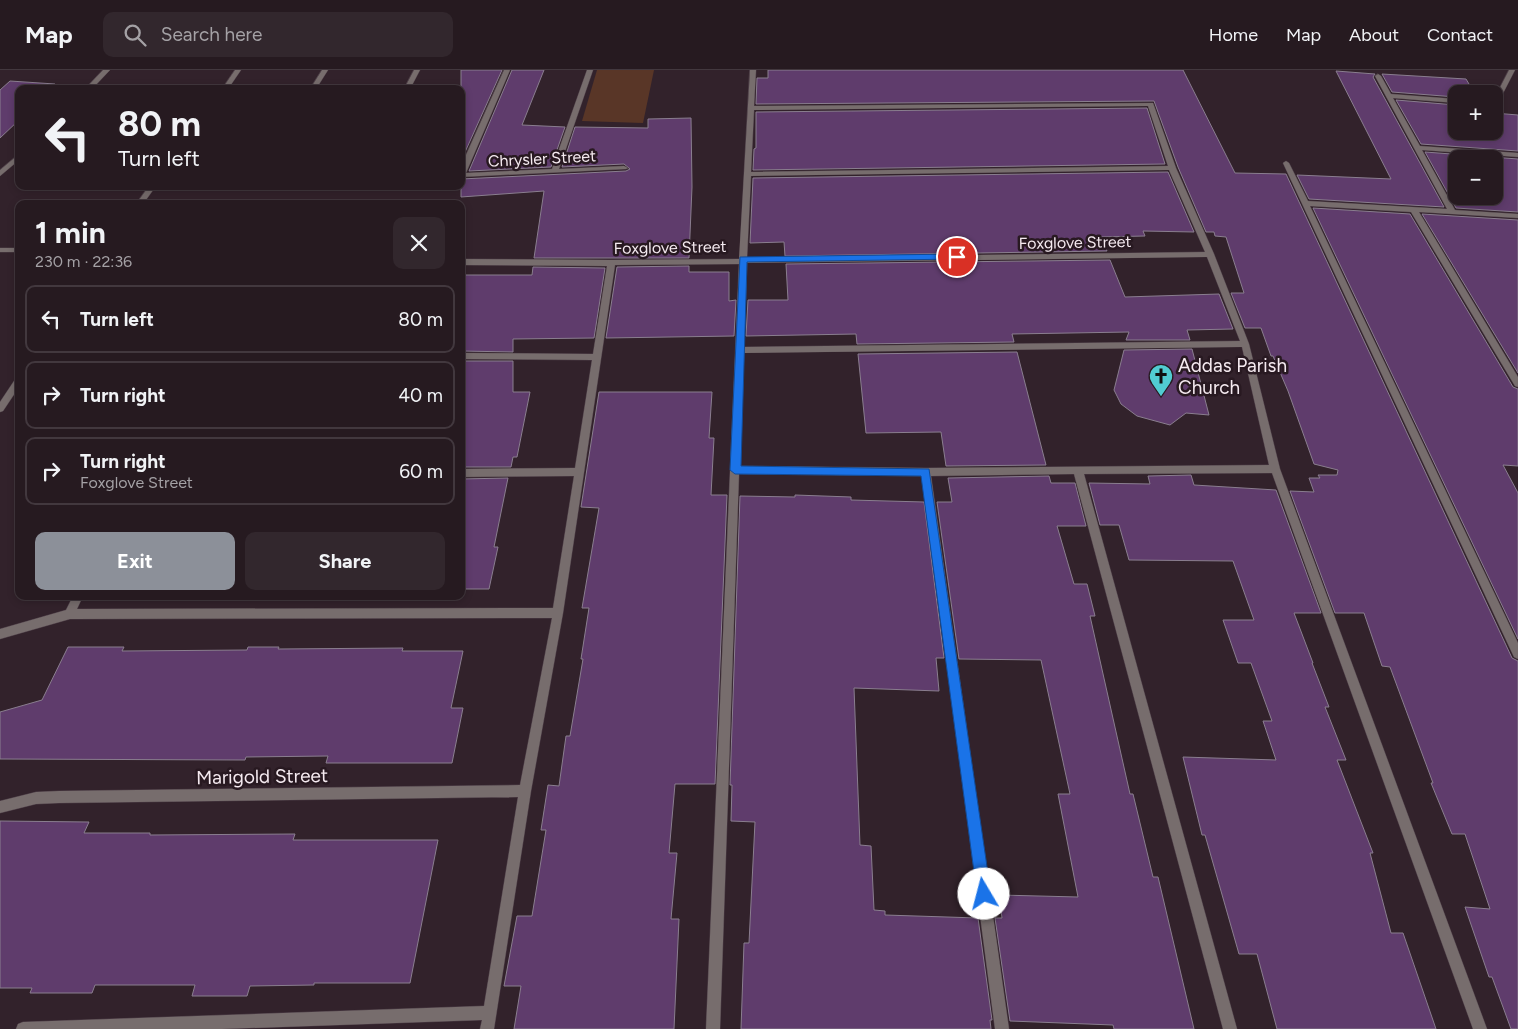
<!DOCTYPE html>
<meta charset="utf-8">
<style>
:root{--surface:#261a20;--page:#32272d;--text:#f1f3f6;--muted:#a4a1a5;--line:#42383e;--accent:#8c9099}
body{margin:0;font-family:Figtree,sans-serif;background:var(--page);color:var(--text);height:100vh;display:flex;flex-direction:column;font-size:19px;white-space:nowrap}
*{box-sizing:border-box;margin:0}
p{font-size:16px;color:var(--muted)}
.icon{flex:none;width:28px;height:28px;fill:none;stroke:currentColor;stroke-width:2;stroke-linecap:round;stroke-linejoin:round}
.map{position:relative;flex:1;overflow:hidden}
.side{position:absolute;left:15px;top:130px;width:450px;height:400px;display:flex;flex-direction:column;background:var(--surface);border-radius:10px;box-shadow:0 2px 8px #0003,0 0 0 1px var(--line)}
.side>*{flex:none}
.banner{position:absolute;left:15px;top:15px;width:450px;height:105px;border-radius:10px;box-shadow:0 2px 8px #0003,0 0 0 1px var(--line);background:#261a20;color:var(--text);overflow:hidden}
.buttons{position:absolute;left:1448px;top:15px;display:grid;gap:10px}
.buttons a{display:grid;place-items:center;width:55px;height:55px;border-radius:10px;background:var(--surface);box-shadow:0 2px 8px #0003,0 0 0 1px var(--line);font-size:25px}
.pin{position:absolute;display:grid;place-items:center;width:42px;height:42px;color:#fff;margin:-21px;border:2px solid #fff;border-radius:50%;box-shadow:0 1px 5px #0007}
.me{position:absolute;width:55px;margin:-28px;rotate:352deg;stroke-linejoin:round;filter:drop-shadow(0 0 4px #0008)}
.turn{display:flex;align-items:center;gap:18px;height:105px;padding:0 20px;font-size:22px}
.turn .icon{width:65px;height:65px;stroke-width:2.5}
.turn b{display:block;font-size:35px;line-height:42px}
.round{display:grid;place-items:center;flex:none;width:52px;height:52px;border-radius:10px;background:var(--page)}
.summary{display:flex;align-items:center;justify-content:space-between;height:85px;padding:0 20px}
h1{font-size:30px;font-weight:700;line-height:38px}
.cta{display:flex;gap:10px;margin-top:auto;padding:10px 20px}
.cta a{flex:1;height:58px;border-radius:10px;background:var(--accent);color:#fff;font-size:20px;font-weight:700;line-height:58px;text-align:center}
.cta a+a{background:var(--page);color:var(--text)}
ul{padding:0;list-style:none}
li{display:flex;align-items:center;gap:15px;height:68px;margin:0 10px 8px;padding:0 10px;border:2px solid var(--line);border-radius:10px}
li div{flex:1}
li b{display:block;font-size:19px}
li em{font-style:normal}
header{display:flex;align-items:center;gap:30px;box-sizing:border-box;height:70px;padding:0 25px;background:var(--surface);border-bottom:1px solid var(--line)}
header strong{font-size:24px}
nav{display:flex;gap:28px;margin-inline-start:auto;font-size:18px}
.search{width:350px;height:45px;background:var(--page);display:flex;align-items:center;gap:12px;box-sizing:border-box;padding:0 18px;border-radius:10px;color:var(--muted);font-size:19px}
.map>svg:first-child{display:block}
.green{fill:#593627}
.building{fill:#5f3c6c;stroke:#8a7e8f;fill-rule:evenodd}
.lines{fill:none;stroke-linecap:round;stroke-linejoin:round}
.street-casing{stroke:#4d3e47;stroke-width:1}
.street{fill:#776d6d;fill-rule:evenodd}
.route{fill:#1a73e8;stroke:#114b97}
.labels{text-anchor:middle;stroke-width:5;stroke-linejoin:round;paint-order:stroke}
.far-street-label{font-size:16px;fill:#f5eaf0;stroke:#281921}
.poi-label{font-size:19px;fill:#f5eaf0;stroke:#281921;text-anchor:start}
.street-label{font-size:19px;fill:#f5eaf0;stroke:#281921}
</style>
<header>
<strong>Map</strong>
<div class="search"><svg class="icon" aria-label="search" viewBox="0 0 24 24"><circle cx="10" cy="10" r="6"/><path d="M15 15l6 6"/></svg>Search here</div>
<nav><a>Home</a><a>Map</a><a>About</a><a>Contact</a></nav>
</header>
<div class="map">
<svg width="1518" height="959" viewBox="0 0 1518 959">
<rect width="100%" height="100%" fill="#32222b"/>
<path class="green" d="M597,0H654L643,53L582,51Z"/>
<path class="building" d="M461,0H502L461,91Z
M512,0H544L522,55L565,57L551,97L469,101Z
M768,0H1183L1235,103L1286,104L1512,588L1518,591V959H1511L1492,907H1489L1465,837L1490,839L1465,764H1452L1431,713H1433L1390,597L1382,596L1364,543H1335L1290,421L1314,422L1309,408H1320L1318,405H1337L1338,400L1314,394L1288,321L1273,286H1271L1261,258H1245L1231,223H1244L1226,167L1215,166L1214,162H1206L1178,97L1154,31L756,34L757,8H768Z
M1336,1L1375,4L1373,7L1444,137L1309,129L1297,105L1391,109Z
M1382,4L1466,9L1475,24H1456V27L1392,22Z
M10,11L55,14L50,19H19V50L0,68V20Z
M1396,30L1456,35V61H1494V43L1518,45V81L1421,74Z
M1147,38L1165,94L753,100L754,79L756,78V42Z
M691,48L692,117L689,188H534L544,121L461,127V109L626,101L630,99L624,94L562,97L575,57L648,58V49Z
M1425,82L1518,89V142L1456,138ZM1456,89H1494V126H1456Z
M1168,102L1194,162L1143,161L1145,166L1101,167L1107,181L785,186L784,172L750,173L753,108Z
M1313,138L1410,144L1513,317L1518,319V396L1503,395L1518,423V569Z
M1422,144L1518,150V303Z
M1110,190L1125,227L1219,224L1233,259L1187,260L1190,270H1126L1129,262L1012,264L1014,272L857,274L856,264L746,266L748,230H788L786,194Z
M689,196V202H729V231L736,230L734,266L606,268L617,197Z
M533,197L605,198L594,268L513,269V282L461,281V205H532Z
M1192,279L1209,345L1186,343L1170,355L1137,346L1121,334L1114,320L1124,280Z
M1017,282L1046,395L946,396L941,362L866,363L858,284Z
M461,291H513V322H530L517,387H513L511,397H461Z
M599,322H712L709,368H714L711,425H727L715,714H675L669,783H677L671,849H679L674,959H514L521,916H504L517,846H532L546,760H541L548,715L559,716L566,666H570L583,589H581L589,538H582L599,438L581,437Z
M1191,405L1194,415L1276,420L1321,543H1294L1313,593H1312L1329,637H1325L1346,690H1337L1373,783H1370L1391,863H1403L1436,959H1277L1257,884H1239L1205,765H1202L1183,687L1276,690L1263,651H1272L1251,593H1238L1223,550H1254L1233,491L1129,490L1119,455H1100L1089,413L1150,414L1148,406Z
M1049,406L1051,413H1075L1086,456H1057L1074,514H1087L1095,546H1090L1130,724H1133L1153,807H1158L1194,959H1114L1113,955L1010,951L995,848H1002L999,825L1078,827L1058,724H1070L1041,590L959,589L937,432H952L948,408Z
M508,408L494,477H498L489,519H461V409Z
M795,425L851,427V430L924,432L944,588H936L939,621L854,618L860,775L871,776L874,840L885,841V845L978,848L992,950H990L991,959H741L744,873H749L755,752L731,751L732,715H730L740,426L795,427Z
M68,577H124L122,581L247,580L248,577H279L278,579L403,578L402,581H463L451,638H463L452,693H326L328,686L246,687L245,690L0,689V642L42,630Z
M0,751L89,752L84,763H150V765L295,764L293,770H438L410,913H314V915L250,916L247,926H192L195,915H95L92,923H30L32,918H0Z"/>
<g class="lines">
<g class="street-casing">
<path id="street" d="M103,0H110L92,19H85Z
M235,0H241L228,19H222Z
M322,0H328L316,19H310Z
M414,0H420L410,19H404Z
M504,0H510L466,103L552,99L587,0H593L559,99L624,96L628,98L626,99L461,107V96Z
M750,0H756L754,36L1153,33L1176,98L1214,184L1249,274L1280,399L1487,959H1473L1272,403L1084,404L1237,959H1223L1074,404L931,406L1009,959H995L922,406L739,404L720,959H706L739,194L615,195L563,543L531,721L494,959H480L482,950L222,959H16L18,954L23,952L484,936L518,727L59,733L36,734L0,743V731L36,722L59,721L520,715L552,548L70,549L0,569V559L66,540L73,526H83L77,539L553,538L574,406L461,407V399L575,398L592,290L461,289V283L593,284L607,196L461,195V189L611,190L739,189ZM1148,36L1168,96L751,102L754,40ZM1169,100L1205,182L747,188L751,106ZM1207,187L1240,271L744,277L747,193ZM1242,277L1269,395L926,398L740,396L744,283Z
M1509,0H1515L1498,33L1494,35V29Z
M1378,4L1381,6L1391,24L1456,29V33L1393,28L1420,76L1518,83V87L1422,80L1455,140L1518,144V148L1419,142L1518,307V317L1515,316L1411,142L1310,136L1518,573V589L1514,587L1283,93L1286,91L1289,93L1308,131L1447,139L1375,6Z
M19,84V90L0,106V100Z
M149,116H156L143,134H136Z
M0,178H19V182H0Z
M19,307V317L3,341L0,342V332L16,308Z"/>
</g>
<use href="#street" class="street"/>
</g>
<path class="route" d="M957,184L960,185V189L747,192L741,396L929,399L991,824L989,830L984,832L979,830L977,824L921,406L735,404L730,400L740,187Z"/>
<defs>
<g id="church-pin" transform="scale(1.25)"><path d="M0 17L-7.5 6A9.5 9.5 0 1 1 7.5 6Z" fill="#51ccd2" stroke="#281921"/><path d="M-1.2-6h2.4v3.5h3.3v2.4h-3.3V6h-2.4V-.1h-3.3v-2.4h3.3Z" fill="#111"/></g>
</defs>
<g fill-rule="evenodd">
<use href="#church-pin" x="1161" y="306"/>
</g>
<g class="labels">
<g class="far-street-label">
<text transform="translate(542 88) rotate(-3)" y="6">Chrysler Street</text>
<text transform="translate(1075 172) rotate(-1)" y="6">Foxglove Street</text>
<text transform="translate(670 177) rotate(-1)" y="6">Foxglove Street</text>
</g>
<g class="poi-label">
<text x="1178" y="302">Addas Parish<tspan x="1178" dy="22">Church</tspan></text>
</g>
<g class="street-label">
<text transform="translate(262 706) rotate(-1)" y="7">Marigold Street</text>
</g>
</g>
</svg>
<div class="buttons">
<a>+</a>
<a>−</a>
</div>
<div class="pin" style="left:957px;top:187px;background:#d93025"><svg class="icon" aria-label="arrive" viewBox="0 0 24 24"><path d="M6 21V4h12l-3 4 3 4H6"/></svg></div>
<svg class="me" style="left:984px;top:824px" viewBox="-20 -20 40 40"><circle r="19" fill="#fff"/><path d="M0-13L10 11 0 6-10 11z" fill="#1a73e8"/></svg>
<div class="banner">
<div class="turn"><svg class="icon" aria-label="left" viewBox="0 0 24 24"><path d="M17 20v-9H6M10 6l-5 5 5 5"/></svg><div><b>80 m</b>Turn left</div></div>
</div>
<section class="side">
<div class="summary"><div><h1>1 min</h1><p>230 m · 22:36</p></div><a class="round"><svg class="icon" aria-label="close" viewBox="0 0 24 24"><path d="M6 6l12 12M18 6L6 18"/></svg></a></div>
<ul>
<li><svg class="icon" aria-label="left" viewBox="0 0 24 24"><path d="M17 20v-9H6M10 6l-5 5 5 5"/></svg><div><b>Turn left</b></div><em>80 m</em></li>
<li><svg class="icon" aria-label="right" viewBox="0 0 24 24"><path d="M7 20v-9h11M14 6l5 5-5 5"/></svg><div><b>Turn right</b></div><em>40 m</em></li>
<li><svg class="icon" aria-label="right" viewBox="0 0 24 24"><path d="M7 20v-9h11M14 6l5 5-5 5"/></svg><div><b>Turn right</b><p>Foxglove Street</p></div><em>60 m</em></li>
</ul>
<div class="cta"><a>Exit</a><a>Share</a></div>
</section>
</div>
